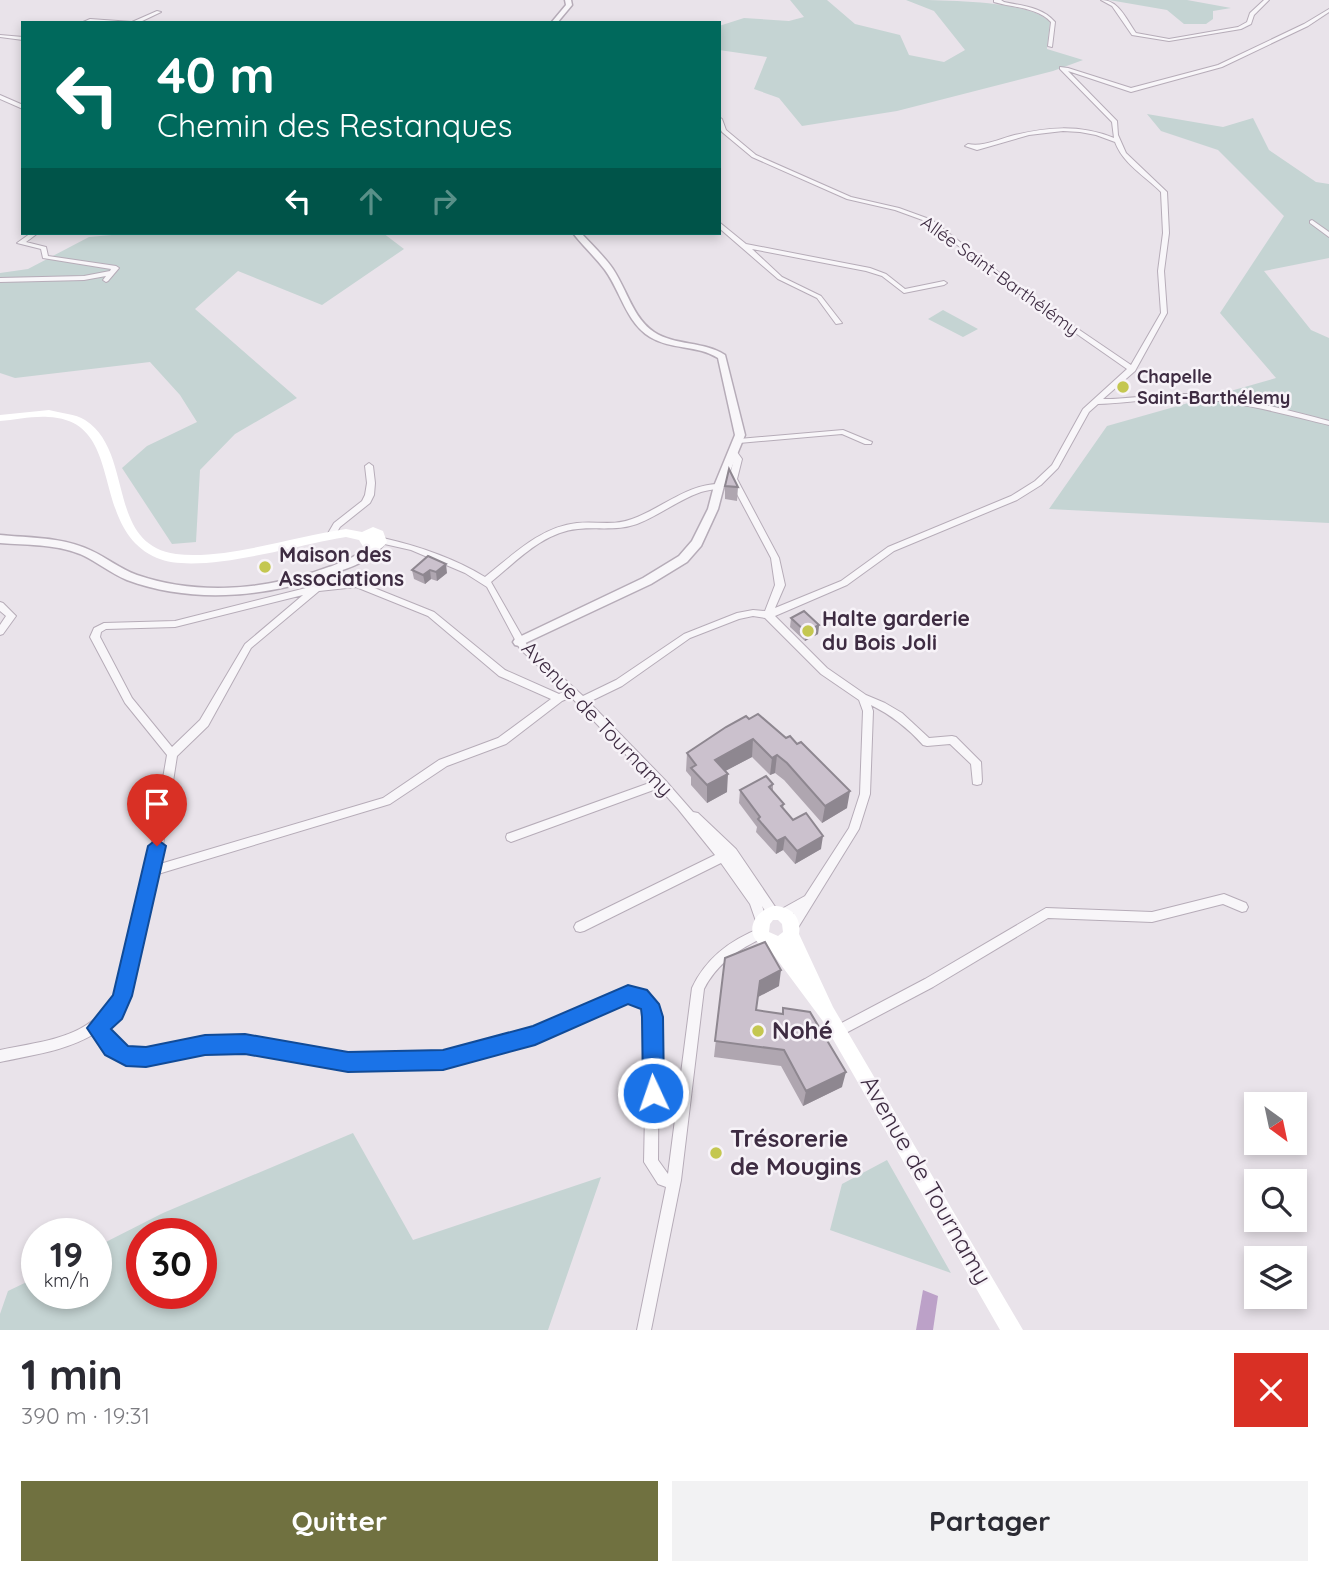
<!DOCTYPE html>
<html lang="fr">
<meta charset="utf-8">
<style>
:root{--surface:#fff;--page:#f2f2f3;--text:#2b2b33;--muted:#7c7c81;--accent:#707140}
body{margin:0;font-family:Quicksand,sans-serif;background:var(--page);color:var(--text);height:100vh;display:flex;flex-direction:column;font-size:26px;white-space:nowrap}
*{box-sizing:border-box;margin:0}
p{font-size:23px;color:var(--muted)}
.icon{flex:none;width:38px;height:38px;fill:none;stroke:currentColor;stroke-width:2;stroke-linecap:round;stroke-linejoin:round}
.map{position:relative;height:1330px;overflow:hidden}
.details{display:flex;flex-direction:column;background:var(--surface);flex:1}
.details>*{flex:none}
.hud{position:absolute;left:21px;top:21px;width:700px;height:214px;border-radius:0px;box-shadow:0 4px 10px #0003;background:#00695c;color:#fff;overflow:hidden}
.needle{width:46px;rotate:147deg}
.tools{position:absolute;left:1244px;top:1092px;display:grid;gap:14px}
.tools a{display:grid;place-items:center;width:63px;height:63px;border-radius:0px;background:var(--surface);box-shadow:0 4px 10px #0003;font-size:35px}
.speed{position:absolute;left:21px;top:1218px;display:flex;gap:14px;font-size:35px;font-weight:700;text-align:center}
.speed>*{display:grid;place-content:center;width:91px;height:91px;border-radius:50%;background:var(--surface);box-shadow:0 4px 10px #0003;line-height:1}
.speed small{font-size:18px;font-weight:400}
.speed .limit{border:10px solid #d22;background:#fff;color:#111}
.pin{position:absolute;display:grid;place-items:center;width:60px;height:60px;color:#fff;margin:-72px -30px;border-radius:50% 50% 50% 0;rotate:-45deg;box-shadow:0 0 7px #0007}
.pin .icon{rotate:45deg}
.me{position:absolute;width:77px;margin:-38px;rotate:357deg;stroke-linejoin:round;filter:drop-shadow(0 0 5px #0008)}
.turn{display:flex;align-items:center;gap:24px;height:147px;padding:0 21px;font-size:32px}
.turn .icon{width:91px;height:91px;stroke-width:2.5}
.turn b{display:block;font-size:49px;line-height:60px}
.lanes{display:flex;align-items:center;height:66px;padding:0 21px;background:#0003;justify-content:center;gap:35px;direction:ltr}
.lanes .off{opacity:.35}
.round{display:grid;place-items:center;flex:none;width:74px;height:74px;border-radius:0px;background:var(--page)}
.summary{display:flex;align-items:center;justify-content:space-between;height:119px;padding:0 21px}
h1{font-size:42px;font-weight:800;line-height:52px}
.action{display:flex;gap:14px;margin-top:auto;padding:14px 21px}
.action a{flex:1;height:80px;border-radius:0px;background:var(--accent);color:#fff;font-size:28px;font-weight:800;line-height:80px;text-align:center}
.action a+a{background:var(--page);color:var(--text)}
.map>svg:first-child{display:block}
.green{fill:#c5d4d3;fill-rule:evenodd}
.water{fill:#bca1c8}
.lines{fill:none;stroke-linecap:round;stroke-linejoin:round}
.minor-casing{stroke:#b6acb8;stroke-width:2}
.tertiary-casing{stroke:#b6acb8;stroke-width:3}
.minor{fill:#f8f6f9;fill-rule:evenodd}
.tertiary{fill:#f8f6f9;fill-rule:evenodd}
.secondary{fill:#fff;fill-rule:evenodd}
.wall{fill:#afa6b0}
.shaded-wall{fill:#8e8790}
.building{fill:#cbc1cd;stroke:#8e8790;stroke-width:2}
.route{fill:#1a73e8;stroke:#114b97;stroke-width:2}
.poi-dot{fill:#c4c750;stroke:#f7f3f8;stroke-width:2.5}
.labels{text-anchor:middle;stroke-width:5;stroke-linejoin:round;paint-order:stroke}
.far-street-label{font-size:18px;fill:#3e2c42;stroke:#f7f3f8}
.far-poi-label{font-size:18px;font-weight:bold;fill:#3e2c42;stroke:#f7f3f8;text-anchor:start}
.poi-label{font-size:21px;font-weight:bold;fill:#3e2c42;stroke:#f7f3f8;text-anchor:start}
.street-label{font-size:21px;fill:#3e2c42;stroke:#f7f3f8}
.near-poi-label{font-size:24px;font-weight:bold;fill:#3e2c42;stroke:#f7f3f8;text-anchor:start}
.near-street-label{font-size:24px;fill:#3e2c42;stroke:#f7f3f8}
</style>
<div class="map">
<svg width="1329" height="1330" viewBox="0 0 1329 1330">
<rect width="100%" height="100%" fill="#e9e3ea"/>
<path class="green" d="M790,0H827L855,24L900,35L909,55L944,62L965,50L934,11L906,0C938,0 1031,0 1050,22L1047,49L1083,60L1053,71L897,111L802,126L779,98L754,89L767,57L719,50V26L744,18L789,21L804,17Z
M1109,0H1187L1231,8L1213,11V19L1206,24H1184L1167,10Z
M1147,114L1223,127L1253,118L1269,150L1316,182L1329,184V258L1264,271L1311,330L1329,338V523L1049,509L1107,426L1276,378L1220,313L1284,216L1218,150L1161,131Z
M135,233H383L404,249L322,305L238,271L195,309L297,398L235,434L200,470L196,542L172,544L122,468L147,446L197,422L180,395L150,362L15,378L0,373V273L28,269L89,237Z
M943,310L978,329L963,337L928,319Z
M353,1133L413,1240L601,1177L548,1330H0V1314L8,1291L37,1277V1293H96V1247L163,1213ZM142,1234H201V1293H142Z
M887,1160L951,1273L830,1230L842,1184Z"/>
<path class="water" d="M923,1290L938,1296L933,1330H916Z"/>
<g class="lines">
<g class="minor-casing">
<path id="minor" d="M994,0H1001L1004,2C1023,6 1042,7 1055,22L1052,47L1048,46L1051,22C1036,7 1014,8 994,2Z
M1101,0C1119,0 1126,19 1136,33L1169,39L1238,27L1247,22L1250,13L1264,0H1269L1254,15L1251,24L1241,29L1169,41L1132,35L1112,6Z
M1329,9V12L1308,26L1222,67L1131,92L1068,71L1117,121L1118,135L1126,153L1167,192L1169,233L1164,271L1167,313L1135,371L1103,399C1132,399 1161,393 1190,394C1237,396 1283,409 1329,421V425C1284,414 1237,401 1190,398C1159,397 1129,403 1098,404L1089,412L1058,468L1041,485L1017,500L894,551L847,585L775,616L827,668L866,695L885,703L902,713L929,738L952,736L956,737L981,762L982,781L981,784L977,785L973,784L971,764L950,744L927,746L923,745C908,728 891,715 871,705L873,711L870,794L859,829L796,931L792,932L788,931L786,927L794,913L782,919L777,916L773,918L769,917L762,906L767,920L765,924L761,925L757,924L750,904L721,863L584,931L580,932L576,931L574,927L576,923L715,855L678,809L659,788L511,842L507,840L506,837L507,834L652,782L571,697L562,701L506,744L447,766L390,804L158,874L128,996L117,1016L104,1028L116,1044L127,1050L146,1051L205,1039L245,1038L349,1056L443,1054L534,1030L624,990C643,986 654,1001 659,1017L658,1160L668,1174L692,988C706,958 730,940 761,928L765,929L767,933L765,937C740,948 717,963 704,989L681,1180L651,1330H637L666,1187L658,1184L644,1162L647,1017C644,1007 639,1002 628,1000L535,1042L443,1066L349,1068L245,1050L205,1051L146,1063L126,1062L108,1052L94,1034C66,1051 32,1055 0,1062V1050C47,1040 89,1039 116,994L147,871L167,755L125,703L90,637L94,628L104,623L175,621L318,585L357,581L434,612L505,670L559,694L565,691L520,649L487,587L465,573L411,550L380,543L379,541L380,539L383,538C418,546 454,558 485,577C513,555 540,527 577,523C596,521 614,526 632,519C661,509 689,482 722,484L723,486L722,488C715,489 708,490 701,492C678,500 660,515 637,524C618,531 598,527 578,529C543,532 517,561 491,582L527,645L583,696L616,680L684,634L737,613L753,610L765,611L775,585L771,558L729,479L734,459L730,454L731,452H737L742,459L737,479L779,558L785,585L775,608L841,581L888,547L1011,496L1035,481L1052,465L1083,409L1127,369L1021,295L928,222L895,210L847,199L752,157L722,132L719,126V117L722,119L726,130L756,155L851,197L899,208L932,220L1025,293L1131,365L1161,313L1158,271L1163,233L1161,192C1145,176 1123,164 1115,142L1096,135L1080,132L1063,131L1029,135L977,150L965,146L968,144C982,147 997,140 1011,136C1046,127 1079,124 1114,138L1112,122L1060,69V67L1068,68L1131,88L1218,65L1304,24ZM356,587L428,616L499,676L551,699L498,738L439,760L383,798L160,864L177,756L208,726L251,648L319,591ZM303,595L245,644L200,720L172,747L132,698L100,637L101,632L106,629L175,627ZM753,616L765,618L821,674L859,700L863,711L860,794L849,828L805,896L778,911L736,849L698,813L693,812L665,780L589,702L622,686L690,638L739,619Z
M157,11L161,12L138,23L91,21L81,23L90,19L132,22Z
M0,35L23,37V40L0,37Z
M0,95L23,105V109L0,99Z
M1312,220L1329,232V237L1310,223V221Z
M719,222L746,244L870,268L886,274L905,289L944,281L947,283L944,285L904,293L882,276L866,271L752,249L782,277L821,296L842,323L836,324L817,298L778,279L719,228Z
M31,233H38L26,242L46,247L48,256L116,266L119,268L108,281L106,282L103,280L106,276L84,280L0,282V278L84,276L110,271L111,269L43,258L41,249L17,243Z
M843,430L872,442L871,444H865L842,434L739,443L735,441L739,439Z
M369,463L373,466L375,483L374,495L370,503L340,527L334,537H328L327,535L334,523L362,501L365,495L367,483L365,466Z
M0,602L3,603L16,616L3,634L0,635V625L6,616L0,611Z
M1224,894L1246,903L1248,907L1246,911L1242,912L1223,904L1152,922L1048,918L933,987L842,1035L838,1037L834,1035L832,1031L834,1027L925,979L1046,908L1152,912Z"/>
</g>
<g class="tertiary-casing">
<path id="tertiary" d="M565,0H571L572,5L557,23H551L566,5Z
M573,233H581C592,245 604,256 613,269C627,290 633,318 654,332C675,346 704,341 725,355L745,435L724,486L718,509L701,546L687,562L651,584L519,646L515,645L513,642L515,639L643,578L679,556L692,541L708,509L714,486L735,435L718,358C698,345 671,350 650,337C626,322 621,292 605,270C595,257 583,246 573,233Z
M0,535C30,538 62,537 90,550C106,557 120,569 137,575C192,594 256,591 311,573C332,566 357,559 373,542H381L383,545C369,563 343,570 322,577C260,598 189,603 127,580C110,573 96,561 80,554C55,544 26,545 0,543Z"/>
</g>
<use href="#minor" class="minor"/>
<use href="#tertiary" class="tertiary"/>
<path class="secondary" d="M49,410C60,413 76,414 85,420C135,452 105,544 176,554C227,560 295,536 346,529L362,532L373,527L383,531L387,542C381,551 373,553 364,548L359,540L346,537C299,544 199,576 157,558C87,528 128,420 48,417C32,416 15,420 0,421V415Z
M773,906C790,906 802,916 799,934L833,1007L1023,1330H1000L822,1020L770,950C743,940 749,914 773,906ZM773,920H778L782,924L783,932L778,936L769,932L770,924Z"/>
</g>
<path class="wall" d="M725,486L738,487L737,501L725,499Z
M428,556L447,573L437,581L431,579L425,584L414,579L412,570Z
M791,618L819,625L818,634L805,641L790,627Z
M746,716L847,808L822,823L784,780L775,773L770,775L752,757L725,771L727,792L707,803L691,785V777L686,771L687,753Z
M773,784V791L784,804L783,808L821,849L795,864L783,850L776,854L756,832L757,827L739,803L740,790Z
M725,958L779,986L758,997L756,1010L842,1087L803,1106L781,1066L714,1057Z"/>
<path class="shaded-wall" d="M446,564L447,573L437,581L436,572Z
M430,570L431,579L425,584L423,575Z
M819,625L818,634L805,641L806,632Z
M753,739L752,757L714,777L715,760Z
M777,755L775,773L770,775L772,758Z
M728,774L727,792L707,803V785Z
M850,791L847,808L822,823L825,806Z
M823,836L821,849L795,864L797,851Z
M785,837L783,850L776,854L777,841Z
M781,970L779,986L758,997L754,1026L760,981Z
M846,1072L842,1087L803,1106L806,1091Z"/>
<path class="building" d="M729,469L738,487L725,486Z
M428,556L446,564L436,572L430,570L423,575L412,570Z
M804,611L819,625L806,632L791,618Z
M758,714L786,738L790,736L797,744L801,742L850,791L825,806L787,763L777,755L772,758L753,739L715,760L728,774L707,785L691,768L696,765L687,753L726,727L746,716L749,719Z
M766,776L773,784L769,787L784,804L781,806L793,820L806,813L823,836L797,851L785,837L777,841L758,819L760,817L740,790Z
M765,942L781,970L760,981L756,1010L783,1014V1008L810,1012L846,1072L806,1091L784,1050L715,1041L725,958Z"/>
<path class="route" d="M157,839L166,846L132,996L122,1019L111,1029L128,1046L146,1047L205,1035L245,1034L348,1052L443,1050L533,1026L628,985L647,990L659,1004L663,1017L664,1093L661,1101L653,1104L646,1101L643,1093L642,1017L641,1009L628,1004L535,1045L443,1070L348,1072L245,1054L205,1055L146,1067L126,1066L105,1055L87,1028L113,995L148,846Z"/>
<g class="poi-dot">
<circle cx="1123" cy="387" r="7"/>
<circle cx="265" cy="567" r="7"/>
<circle cx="808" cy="631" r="7"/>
<circle cx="758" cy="1031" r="7"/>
<circle cx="716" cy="1153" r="7"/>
</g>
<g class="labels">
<g class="far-street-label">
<text transform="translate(1000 276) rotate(36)" y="6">Allée Saint-Barthélémy</text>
</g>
<g class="far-poi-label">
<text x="1137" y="383">Chapelle<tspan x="1137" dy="21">Saint-Barthélemy</tspan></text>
</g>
<g class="poi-label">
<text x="279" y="562">Maison des<tspan x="279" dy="24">Associations</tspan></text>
<text x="822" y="626">Halte garderie<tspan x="822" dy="24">du Bois Joli</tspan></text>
</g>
<g class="street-label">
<text transform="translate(597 719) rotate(46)" y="7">Avenue de Tournamy</text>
</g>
<g class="near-poi-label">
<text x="772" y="1039">Nohé</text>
<text x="730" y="1147">Trésorerie<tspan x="730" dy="28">de Mougins</tspan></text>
</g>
<g class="near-street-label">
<text transform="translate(926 1180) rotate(60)" y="8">Avenue de Tournamy</text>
</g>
</g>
</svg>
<div class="tools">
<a><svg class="needle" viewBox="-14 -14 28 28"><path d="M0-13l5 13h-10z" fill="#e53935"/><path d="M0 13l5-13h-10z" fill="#7c7c81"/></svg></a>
<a><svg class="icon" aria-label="search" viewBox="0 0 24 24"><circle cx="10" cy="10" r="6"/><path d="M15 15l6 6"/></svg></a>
<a><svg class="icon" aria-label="layers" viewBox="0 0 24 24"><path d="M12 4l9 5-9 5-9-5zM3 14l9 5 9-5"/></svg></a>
</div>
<div class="speed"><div>19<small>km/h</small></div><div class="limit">30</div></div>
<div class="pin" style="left:157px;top:846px;background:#d93025"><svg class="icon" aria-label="arrive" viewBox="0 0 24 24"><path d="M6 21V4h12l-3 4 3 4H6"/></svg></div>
<svg class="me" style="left:653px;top:1093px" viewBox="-20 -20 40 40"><circle r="17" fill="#1a73e8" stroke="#fff" stroke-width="3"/><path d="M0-11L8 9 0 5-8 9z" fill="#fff"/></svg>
<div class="hud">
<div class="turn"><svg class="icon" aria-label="left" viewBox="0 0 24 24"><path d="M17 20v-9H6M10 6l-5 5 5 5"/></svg><div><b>40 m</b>Chemin des Restanques</div></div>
<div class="lanes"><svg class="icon" aria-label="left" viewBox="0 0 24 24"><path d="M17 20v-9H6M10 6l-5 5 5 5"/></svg><svg class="icon off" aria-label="ahead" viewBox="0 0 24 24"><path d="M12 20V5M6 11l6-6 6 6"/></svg><svg class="icon off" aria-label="right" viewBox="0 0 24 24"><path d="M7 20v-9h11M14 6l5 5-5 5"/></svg></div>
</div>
</div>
<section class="details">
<div class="summary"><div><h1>1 min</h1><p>390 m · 19:31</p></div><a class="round" style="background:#d93025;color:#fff"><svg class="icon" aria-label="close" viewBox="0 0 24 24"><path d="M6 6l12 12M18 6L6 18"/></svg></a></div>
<div class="action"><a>Quitter</a><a>Partager</a></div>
</section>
